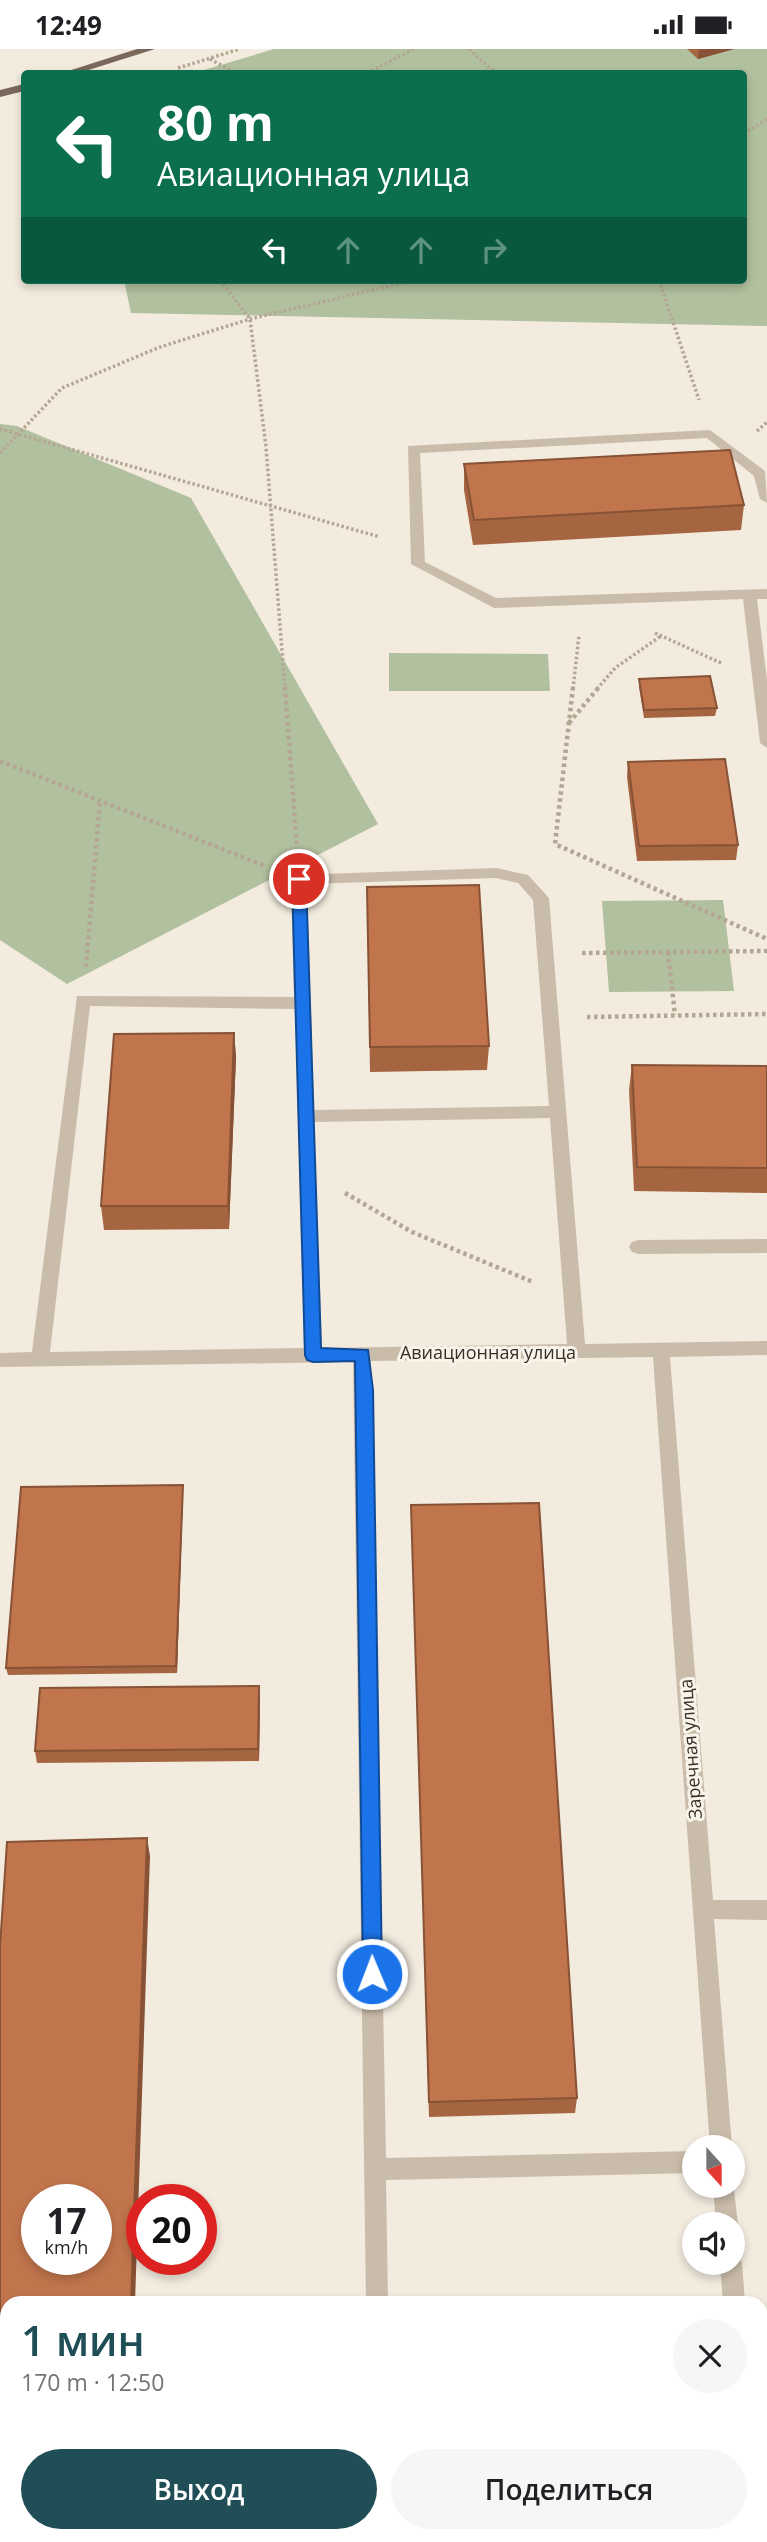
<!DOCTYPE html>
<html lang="ru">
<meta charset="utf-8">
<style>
:root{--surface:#fff;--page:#f6f6f6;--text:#202124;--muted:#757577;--accent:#204e57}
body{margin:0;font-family:"Open Sans",sans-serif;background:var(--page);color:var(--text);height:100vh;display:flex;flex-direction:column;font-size:26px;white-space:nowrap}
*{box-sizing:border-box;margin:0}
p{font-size:23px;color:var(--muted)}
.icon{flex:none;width:38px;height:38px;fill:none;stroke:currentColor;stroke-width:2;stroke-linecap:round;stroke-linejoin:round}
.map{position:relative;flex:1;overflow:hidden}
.side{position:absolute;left:0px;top:2247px;width:768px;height:247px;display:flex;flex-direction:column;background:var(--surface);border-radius:21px 21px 0 0;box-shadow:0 4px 10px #0003}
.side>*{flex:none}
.hud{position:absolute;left:21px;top:21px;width:726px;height:214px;border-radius:7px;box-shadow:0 4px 10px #0003;background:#0b6e4f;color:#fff;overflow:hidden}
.needle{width:46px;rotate:159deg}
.buttons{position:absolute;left:682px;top:2086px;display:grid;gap:14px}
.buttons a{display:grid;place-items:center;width:63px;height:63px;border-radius:50%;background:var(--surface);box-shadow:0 4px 10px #0003;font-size:35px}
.speed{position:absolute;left:21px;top:2135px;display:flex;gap:14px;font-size:35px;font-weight:700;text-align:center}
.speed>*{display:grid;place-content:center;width:91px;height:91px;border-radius:50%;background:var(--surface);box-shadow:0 4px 10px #0003;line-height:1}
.speed small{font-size:18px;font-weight:400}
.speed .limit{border:10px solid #d22;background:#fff;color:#111}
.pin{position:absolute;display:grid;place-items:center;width:60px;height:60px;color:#fff;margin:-30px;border:4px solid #fff;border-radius:50%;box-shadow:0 2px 7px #0007}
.me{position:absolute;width:77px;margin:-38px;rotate:359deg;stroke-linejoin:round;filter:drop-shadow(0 0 5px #0008)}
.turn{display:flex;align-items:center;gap:24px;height:147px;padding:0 21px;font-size:32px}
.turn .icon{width:91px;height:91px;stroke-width:2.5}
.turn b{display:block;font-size:49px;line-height:60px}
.lanes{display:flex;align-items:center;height:66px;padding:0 21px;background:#0003;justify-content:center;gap:35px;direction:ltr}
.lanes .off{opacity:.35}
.round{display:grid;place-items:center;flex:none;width:74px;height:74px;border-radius:37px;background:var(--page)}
.headline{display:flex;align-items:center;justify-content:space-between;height:119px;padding:0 21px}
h1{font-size:42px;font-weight:600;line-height:52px;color:var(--accent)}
.primary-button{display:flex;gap:14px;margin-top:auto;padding:14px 21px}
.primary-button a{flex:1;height:80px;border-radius:42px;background:var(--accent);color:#fff;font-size:28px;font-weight:600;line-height:80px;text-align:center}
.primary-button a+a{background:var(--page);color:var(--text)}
.status{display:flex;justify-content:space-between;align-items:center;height:49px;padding:0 35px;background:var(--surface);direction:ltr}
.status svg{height:19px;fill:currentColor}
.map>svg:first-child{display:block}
.green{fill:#b1c09e}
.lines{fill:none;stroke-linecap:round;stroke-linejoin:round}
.path-far2{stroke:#b5a694;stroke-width:3.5;stroke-dasharray:2.5 2.5;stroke-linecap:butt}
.path-far1{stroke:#b5a694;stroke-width:4.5;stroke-dasharray:3.5 3.5;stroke-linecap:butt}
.path{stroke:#b5a694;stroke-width:5;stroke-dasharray:4.5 4.5;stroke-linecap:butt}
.minor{fill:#cabcaa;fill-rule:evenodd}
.major{fill:#79685b;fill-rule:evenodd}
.wall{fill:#a66541}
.shaded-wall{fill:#875235}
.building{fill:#c1754c;stroke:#875235;stroke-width:2;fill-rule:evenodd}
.route{fill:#1a73e8;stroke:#114b97;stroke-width:2}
.labels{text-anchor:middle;stroke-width:6;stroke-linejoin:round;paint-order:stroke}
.street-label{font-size:18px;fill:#372f29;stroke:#f9f4ea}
</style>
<div class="status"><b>12:49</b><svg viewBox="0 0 49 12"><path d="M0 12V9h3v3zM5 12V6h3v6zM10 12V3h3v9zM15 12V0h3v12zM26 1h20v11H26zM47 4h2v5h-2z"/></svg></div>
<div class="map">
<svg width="767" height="2493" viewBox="0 0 767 2493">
<rect width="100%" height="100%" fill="#f2ebde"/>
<path class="green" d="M274,0H767V277L131,264L124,231H744V24H194Z
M0,375L17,377L191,449L378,775L67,935L0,891Z
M389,604L548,605L550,642H389Z
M723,851L734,942L609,943L602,852Z"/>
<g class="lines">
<path class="path-far2" d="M469,0L495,24
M210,10L235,24
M178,19L240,0
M367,24L414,0
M744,85L767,70
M220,231L250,270L266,398L285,640
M659,231L699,351
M0,380L380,488
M757,382L767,373
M0,404L62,339L160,298L250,270L415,231
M655,584L721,614
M573,640L579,586
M597,640L615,619L661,587"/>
<path class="path-far1" d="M285,638L297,799
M573,638L555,795L767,890
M569,674L599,638
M0,712L265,817
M668,903L675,966
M582,904L767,902
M86,918L100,751
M587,968L767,965
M345,1144L412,1183L533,1233"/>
<path class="path" d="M279,2493L286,2487"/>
<path class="minor" d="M710,381L765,422L767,454L760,450L754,427L707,389L420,404L425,513L496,549L767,540V550H757L767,631V699L760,694L743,550L494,559L411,515L408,397Z
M496,819L528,826L549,849L585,1295L767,1292V1306L670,1308L713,1851H767V1871L714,1870L732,2098H710L653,1308L371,1312L386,2109L695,2102V2124L386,2131L388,2254H366L353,1313L0,1318V1304L32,1303L77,947L294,948L291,830L294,826ZM496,829L518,834L533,851L549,1057L314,1061L307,835ZM90,957L295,960L304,1299L50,1303ZM550,1069L567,1295L322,1299L314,1073Z
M767,1190V1204L638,1205L632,1203L629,1198L632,1193L638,1191Z
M733,2133L738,2175L733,2183V2175H716L713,2137H733Z
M733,2204L739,2206L742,2214L745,2254H723L720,2214H733Z
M761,2479L766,2493H742L741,2487H761Z
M365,2487H389V2493H365Z"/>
<path class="major" d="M137,0H155L79,24H62Z
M24,35V42L0,48V41Z"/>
</g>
<path class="wall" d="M687,0H734L698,10Z
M464,415L744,456L741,481L473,496L464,441Z
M639,630L717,659L715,667L644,669L639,638Z
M628,713L738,796L736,811L637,812L627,728Z
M367,838L489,997L487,1021L370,1023Z
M234,984L236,1008L229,1180L104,1181L101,1157Z
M632,1016L767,1017V1144L634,1142L629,1041Z
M183,1444L177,1624L8,1626L6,1619Z
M411,1456L577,2049L575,2064L429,2068Z
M259,1637L260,1650L259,1712L37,1714L35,1702Z"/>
<path class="shaded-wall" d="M699,0H734L698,10Z
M234,984L236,1008L229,1180L228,1157Z
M183,1436V1444L177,1624L176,1617Z
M259,1637L260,1650L259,1712L258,1700Z
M147,1789L150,1807L135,2254H131Z
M123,2487H127V2493H123Z"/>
<path class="building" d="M730,401L744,456L474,471L464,415Z
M710,627L717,659L644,661L639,630Z
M725,710L738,796L639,797L628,713Z
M479,836L489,997L370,998L367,838Z
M234,984L228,1157H101L114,985Z
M632,1016L767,1017V1119L637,1118Z
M183,1436L176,1617L6,1619L21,1438Z
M539,1454L577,2049L429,2053L411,1456Z
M259,1637L258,1700L35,1702L40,1639Z
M147,1789L131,2254H7V2487H123V2493H0V1897L7,1793ZM37,2151H96V2210H37Z
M433,2487H606L607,2493H433Z"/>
<path class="route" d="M299,825L306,830L321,1299L368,1301L373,1341L382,1925L379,1932L372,1934L366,1932L363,1925L355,1312L313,1313L307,1311L305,1306L292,830Z"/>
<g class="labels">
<g class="street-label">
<text x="488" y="1310">Авиационная улица</text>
<text transform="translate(691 1700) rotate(-94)" y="6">Заречная улица</text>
</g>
</g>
</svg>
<div class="buttons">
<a><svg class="needle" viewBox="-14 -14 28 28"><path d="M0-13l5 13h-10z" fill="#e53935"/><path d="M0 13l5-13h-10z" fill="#757577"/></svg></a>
<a><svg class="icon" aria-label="sound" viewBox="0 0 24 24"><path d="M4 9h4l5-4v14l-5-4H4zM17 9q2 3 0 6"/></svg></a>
</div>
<div class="speed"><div>17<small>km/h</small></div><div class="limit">20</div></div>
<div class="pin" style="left:299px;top:830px;background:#d93025"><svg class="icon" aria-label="arrive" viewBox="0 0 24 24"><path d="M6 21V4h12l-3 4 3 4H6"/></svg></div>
<svg class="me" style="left:372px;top:1925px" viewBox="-20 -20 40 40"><circle r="17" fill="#1a73e8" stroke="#fff" stroke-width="3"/><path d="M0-11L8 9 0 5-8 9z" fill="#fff"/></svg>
<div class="hud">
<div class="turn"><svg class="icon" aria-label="left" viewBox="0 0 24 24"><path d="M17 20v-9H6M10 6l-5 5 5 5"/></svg><div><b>80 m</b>Авиационная улица</div></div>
<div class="lanes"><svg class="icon" aria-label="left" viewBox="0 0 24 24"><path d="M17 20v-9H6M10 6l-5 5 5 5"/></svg><svg class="icon off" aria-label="ahead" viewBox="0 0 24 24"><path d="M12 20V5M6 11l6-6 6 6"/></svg><svg class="icon off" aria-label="ahead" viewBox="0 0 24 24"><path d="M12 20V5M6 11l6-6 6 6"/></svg><svg class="icon off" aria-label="right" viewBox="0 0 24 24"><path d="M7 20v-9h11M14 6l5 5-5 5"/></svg></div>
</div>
<section class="side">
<div class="headline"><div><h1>1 мин</h1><p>170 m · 12:50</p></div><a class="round"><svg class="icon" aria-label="close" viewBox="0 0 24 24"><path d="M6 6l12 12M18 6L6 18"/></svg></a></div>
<div class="primary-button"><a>Выход</a><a>Поделиться</a></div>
</section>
</div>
